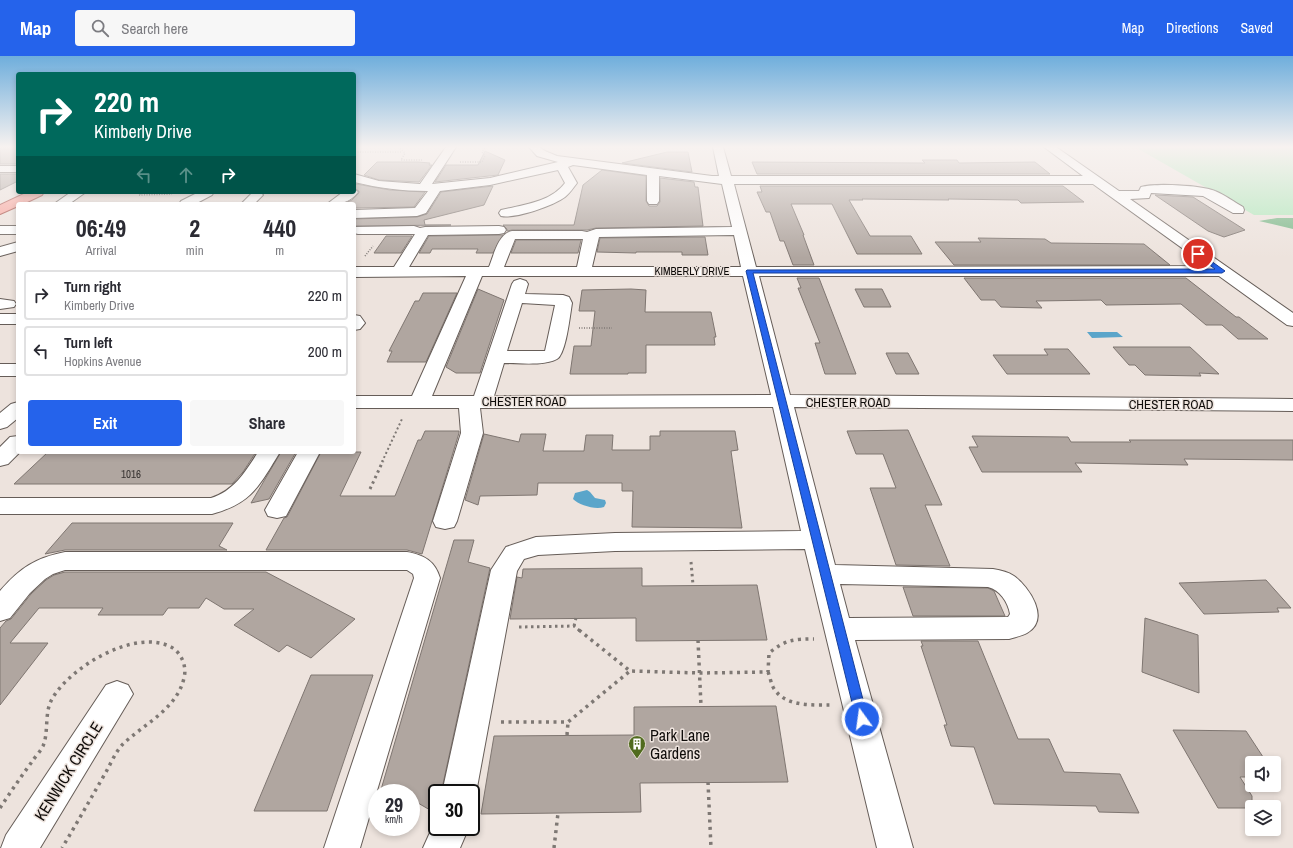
<!DOCTYPE html>
<style>
:root{--surface:#fff;--page:#f7f7f7;--text:#2b2b33;--muted:#7c7c81;--line:#e1e1e2;--accent:#2563eb}
body{margin:0;font-family:"Archivo Narrow",sans-serif;background:var(--page);color:var(--text);height:100vh;display:flex;flex-direction:column;font-size:15px;white-space:nowrap}
*{box-sizing:border-box;margin:0}
p{font-size:13px;color:var(--muted)}
.icon{flex:none;width:22px;height:22px;fill:none;stroke:currentColor;stroke-width:2;stroke-linecap:round;stroke-linejoin:round}
.map{position:relative;flex:1;overflow:hidden}
.panel{position:absolute;left:16px;top:146px;width:340px;height:252px;display:flex;flex-direction:column;background:var(--surface);border-radius:4px;box-shadow:0 2px 6px #0003}
.panel>*{flex:none}
.top-card{position:absolute;left:16px;top:16px;width:340px;height:122px;border-radius:4px;box-shadow:0 2px 6px #0003;background:#00695c;color:#fff;overflow:hidden}
.tools{position:absolute;left:1245px;top:700px;display:grid;gap:8px}
.tools a{display:grid;place-items:center;width:36px;height:36px;border-radius:4px;background:var(--surface);box-shadow:0 2px 6px #0003;font-size:20px}
.speed{position:absolute;left:368px;top:728px;display:flex;gap:8px;font-size:20px;font-weight:700;text-align:center}
.speed>*{display:grid;place-content:center;width:52px;height:52px;border-radius:50%;background:var(--surface);box-shadow:0 2px 6px #0003;line-height:1}
.speed small{font-size:10px;font-weight:400}
.speed .limit{border:2px solid #111;border-radius:6px;background:#fff;color:#111}
.pin{position:absolute;display:grid;place-items:center;width:34px;height:34px;color:#fff;margin:-17px;border:2px solid #fff;border-radius:50%;box-shadow:0 1px 4px #0007}
.me{position:absolute;width:44px;margin:-22px;rotate:346deg;stroke-linejoin:round;filter:drop-shadow(0 0 3px #0008)}
.turn{display:flex;align-items:center;gap:14px;height:84px;padding:0 12px;font-size:18px}
.turn .icon{width:52px;height:52px;stroke-width:2.5}
.turn b{display:block;font-size:28px;line-height:34px}
.lanes{display:flex;align-items:center;height:38px;padding:0 12px;background:#0003;justify-content:center;gap:20px;direction:ltr}
.lanes .off{opacity:.35}
.eta{display:flex;justify-content:space-evenly;align-items:center;height:68px;text-align:center}
.eta b{font-size:24px;font-weight:800;line-height:28px}
.primary-button{display:flex;gap:8px;margin-top:auto;padding:8px 12px}
.primary-button a{flex:1;height:46px;border-radius:4px;background:var(--accent);color:#fff;font-size:16px;font-weight:800;line-height:46px;text-align:center}
.primary-button a+a{background:var(--page);color:var(--text)}
ul{padding:0;list-style:none}
li{display:flex;align-items:center;gap:12px;height:50px;margin:0 8px 6px;padding:0 4px;border:2px solid var(--line);border-radius:4px}
li div{flex:1}
li b{display:block;font-size:15px}
li em{font-style:normal}
header{display:flex;align-items:center;gap:24px;box-sizing:border-box;height:56px;padding:0 20px;background:var(--accent);color:#fff}
header strong{font-size:19px}
nav{display:flex;gap:22px;margin-inline-start:auto;font-size:14px}
.search{width:280px;height:36px;background:var(--page);display:flex;align-items:center;gap:10px;box-sizing:border-box;padding:0 14px;border-radius:4px;color:var(--muted);font-size:15px}
.map>svg:first-child{display:block}
.green{fill:#b2e8bc}
.forest{fill:#7cb889}
.water{fill:#5aa5ca}
.building{fill:#b0a6a0;stroke:#7f7671}
.lines{fill:none;stroke-linecap:round;stroke-linejoin:round}
.minor-casing{stroke:#665d58;stroke-width:2}
.major-casing{stroke:#a4473e;stroke-width:2}
.path-far3{stroke:#7e7874;stroke-width:1.5;stroke-dasharray:1 1.5;stroke-linecap:butt}
.path-far2{stroke:#7e7874;stroke-width:2;stroke-dasharray:2 2.5;stroke-linecap:butt}
.path-far1{stroke:#7e7874;stroke-width:3;stroke-dasharray:2.5 3.5;stroke-linecap:butt}
.path{stroke:#7e7874;stroke-width:3.5;stroke-dasharray:3 4.5;stroke-linecap:butt}
.minor{fill:#fff;fill-rule:evenodd}
.major{fill:#f8a49c;fill-rule:evenodd}
.route{fill:#2563eb;stroke:#184099}
.labels{text-anchor:middle;stroke-width:3;stroke-linejoin:round;paint-order:stroke}
.far-street-label{font-size:11px;fill:#0f0c0a;stroke:#ede3dd}
.number-label{font-size:11px;fill:#373230}
.street-label{font-size:13px;fill:#0f0c0a;stroke:#ede3dd}
.near-poi-label{font-size:16px;fill:#0f0c0a;stroke:#ede3dd;text-anchor:start}
.near-street-label{font-size:16px;fill:#0f0c0a;stroke:#ede3dd}
</style>
<header>
<strong>Map</strong>
<div class="search"><svg class="icon" aria-label="search" viewBox="0 0 24 24"><circle cx="10" cy="10" r="6"/><path d="M15 15l6 6"/></svg>Search here</div>
<nav><a>Map</a><a>Directions</a><a>Saved</a></nav>
</header>
<div class="map">
<svg width="1293" height="792" viewBox="0 0 1293 792">
<rect width="100%" height="100%" fill="#ede3dd"/>
<path class="green" d="M1135,91H1293V159H1254Z"/>
<path class="forest" d="M1277,162H1293V173L1259,165Z"/>
<path class="water" d="M1087,276H1117L1123,281L1092,282Z
M587,434L590,436L595,442L605,444L606,447L604,451C595,454 579,449 573,443L575,437Z"/>
<path class="building" d="M0,91H18V108H0Z
M485,95L505,104L498,119L435,126L446,109H478Z
M667,96H688L692,116L622,107Z
M922,104H957L959,107L1035,106L1050,118H757L752,106L925,107Z
M377,106H418L430,107L429,109H432L419,126L379,124L364,119Z
M602,114L646,120V145L649,150H657L660,146V122L694,126L695,131H698L703,170L596,172L587,174H512L507,175V173L503,169H574L583,129Z
M0,118H18V125L0,134Z
M356,128L390,134L425,136L414,151L354,152V148H343L352,144L359,137V135L354,132Z
M493,130L484,149L424,164L425,169H451L354,170V163L417,161L427,158L441,136Z
M760,130H1063L1084,146L1021,147L1018,144L948,143L949,144L862,143L863,144H849L870,180H911L922,198H857L832,148H791L804,179H803L814,209H793L784,185H780L770,156H766L757,136H762Z
M1155,139L1193,141L1245,174L1224,181L1208,175Z
M503,179L493,197H476L478,193H432L430,197H419L429,180Z
M386,180H412L401,197H374Z
M705,181L708,199H682V196H636V197L597,196L600,182Z
M978,182L1045,183L1051,187L1144,188L1170,209H954L935,186H981Z
M516,184H581L578,197H511Z
M797,222H819L856,318H825L815,287H820L798,232H801Z
M964,222H1186L1236,261H1239L1268,283H1238L1222,269H1206L1181,248L1106,249L1101,244L1036,245L1042,252L1001,251L995,244H981Z
M478,233L504,244L480,317H456L446,311Z
M631,233L646,234L645,256H711L716,281H714L715,289H646V317H628V318H570L574,290H591L595,255H579L582,234Z
M855,233H882L891,251H864Z
M423,237H457L426,306H387L392,295H389L415,245H419Z
M1113,291H1190L1219,318L1199,317L1201,320L1145,319L1135,309H1129Z
M1044,293H1068L1090,318H1007L993,299H1048Z
M886,297H908L919,318H896Z
M908,374L942,449H925L950,510L896,509L870,432H896L883,398H856L847,375Z
M425,375H459V377L422,498L407,494H266L284,462L287,461L321,396H361L340,440H395L418,384H421Z
M660,375H735L738,394L731,395L742,472L632,471L633,435H622V427H538L537,439L480,440L478,449L465,444L484,378L519,386L521,378H546L543,395H584L586,379H613L612,394H650V380H660Z
M972,380L1068,381L1071,386H1131L1129,384H1293V404L1184,403L1188,409L1075,407L1082,416H982L969,391H978Z
M48,396H256L243,416L232,428H14Z
M281,396H296L269,443L251,447Z
M72,467H233L219,490L227,494H65L45,498Z
M454,484H474L468,506L490,512L441,737H437V758L411,743V737H380Z
M642,512V530L757,529L767,584L636,585V562L510,563L517,521L522,522L523,513Z
M65,516H266L355,563L311,602L287,589L279,596L234,569L254,553H224L206,542L199,552H168L163,559H98L103,552H39L10,587H48L0,649V572L6,565L11,563L31,538L46,524L54,519Z
M1266,524L1291,552H1277L1279,556L1204,558L1179,527Z
M903,531L988,532L994,535L1005,560H913Z
M1145,562L1198,579L1199,637L1142,616Z
M921,585H978L1018,683H1049L1064,716L1120,718L1139,757L1099,756L1096,750L994,748L974,691L951,690L944,669H947L921,590H923Z
M311,619H373L327,755H254Z
M776,650L788,726L640,727L641,756L481,758L494,680L634,679V651Z
M1173,674L1246,675L1267,707H1252V721H1240L1252,740V752H1218Z"/>
<g class="lines">
<g class="minor-casing">
<path id="minor" d="M446,91H456L432,128L490,122L558,106L537,100L529,91H539L545,95L557,100L712,120H719L713,91H723L731,120H1083L1044,91H1056L1119,135H1139L1141,131C1155,127 1201,129 1215,135C1225,139 1234,146 1243,151L1244,154L1243,157H1233L1203,140L1151,137L1149,142L1130,143L1293,257V270L1287,269L1219,220H759L790,339L1293,343V355L794,351L835,509L993,513C1000,514 1008,516 1014,520C1029,531 1051,563 1027,577C1022,580 1015,581 1009,583L855,584L913,792H877L805,493L615,495L538,499L524,503L517,515L476,737L471,749V737H442L491,514L506,491L536,481L615,477L801,475L773,351L480,352L483,377L457,465L454,471L445,473L436,471L433,465L461,377L459,352H354V340H412L466,220L354,221V211H394L415,178H358L354,177V171L414,170L420,172L425,171L499,170L504,171L506,174L504,177L499,178L428,179L409,211H489C494,199 498,178 512,175H582L587,176L596,173L732,171L722,128L659,120V145L657,148H649L647,145V119L573,109L568,111L577,127C573,132 570,137 565,141C553,150 515,163 501,160L499,157L501,154C523,149 551,146 565,127L558,114L490,129L440,135L426,157L417,160L354,162V154L415,152L428,135C402,135 379,132 354,126V118L379,125L420,128ZM734,128H1093L1207,210L756,211ZM734,179L741,211H592L599,181ZM515,183H583L577,211H504ZM482,220H743L771,339L494,340L504,307C518,307 545,310 557,303C566,298 570,259 572,247L569,241L563,239L525,238L528,228L526,225L520,223L514,225L512,228L474,340H432ZM522,247L555,249L545,295H507ZM840,528L988,531C1000,534 1008,546 1010,558L1008,561L849,562Z
M0,110H18V116H0Z
M354,133L358,136C350,147 339,148 327,148L343,136H354Z
M71,136H86L69,148H54Z
M199,136H214L212,139L195,148H179L181,145Z
M253,136H260L263,139L254,148H241Z
M0,170H18V178H0Z
M18,186V195L0,200V191Z
M0,243L14,245L16,248L14,251L0,253Z
M0,258H18V268H0Z
M354,259L360,260L365,267L360,273L354,274Z
M0,308H18V320H0Z
M18,346V362L7,371L0,373V357L11,348Z
M18,380V396H20L8,408L0,410V391L10,381Z
M258,396H280C259,430 252,447 212,458H0V442H211C234,435 246,415 258,396Z
M298,396H320L286,460L277,462L268,460L265,454Z
M65,496H407C424,499 435,505 440,522L360,792H324L414,522L413,518L407,514H65L53,518L45,523L30,537L10,562L0,565V535C20,512 35,502 65,496Z
M117,625L128,629L133,638L40,792H1L6,779L106,629Z
M437,761V771H469L460,792H423Z"/>
</g>
<g class="major-casing">
<path id="major" d="M28,136H44L42,139L23,148H18V150L0,158V149Z"/>
</g>
<path class="path-far3" d="M398,91L405,97L401,104H422
M355,96H402
M460,106H482L485,100L482,96L486,91
M143,136L139,139L172,138
M365,200L373,190
M579,272H612"/>
<path class="path-far2" d="M382,406L402,363"/>
<path class="path-far1" d="M370,433L383,405
M691,506L693,529
M574,570L576,562
M519,571L574,570L580,575"/>
<path class="path" d="M579,574L630,615L700,617L768,616L769,597C785,584 793,583 814,583
M698,584L701,650
M768,616C770,621 771,627 773,631C784,651 812,649 831,649
M501,666H568L630,615
M567,679L568,666
M708,726L711,792
M0,752C10,737 20,722 31,707C34,702 40,696 43,690C49,676 44,657 52,643C70,611 135,572 171,591C182,597 187,611 184,622C177,653 144,668 123,688C116,695 111,707 106,716C91,742 77,767 62,792
M554,792L558,757"/>
<use href="#minor" class="minor"/>
<use href="#major" class="major"/>
</g>
<linearGradient id="sky" x2="0" y2="1"><stop stop-color="#6faedc"/><stop offset="0.45" stop-color="#f7f2f0"/><stop offset="1" stop-color="#f7f2f0" stop-opacity="0"/></linearGradient>
<rect width="1293" height="202" fill="url(#sky)"/>
<path class="route" d="M1196,197H1200L1225,215L1222,217H753L868,663L866,667L862,669L857,667L746,215L747,214L1215,213L1196,199Z"/>
<defs>
<g id="building-pin" transform="scale(0.9)"><path d="M0 17L-7.5 6A9.5 9.5 0 1 1 7.5 6Z" fill="#506b1e" stroke="#ede3dd"/><path d="M-4-6H4V6H1V3H-1V6H-4ZM-2.5-4.3h1.7v1.8h-1.7ZM.8-4.3h1.7v1.8H.8ZM-2.5-1h1.7V.8h-1.7ZM.8-1h1.7V.8H.8Z" fill="#fff"/></g>
</defs>
<g fill-rule="evenodd">
<use href="#building-pin" x="637" y="688"/>
</g>
<g class="labels">
<g class="far-street-label">
<text x="692" y="219">KIMBERLY DRIVE</text>
</g>
<g class="number-label">
<text x="131" y="422">1016</text>
</g>
<g class="street-label">
<text x="524" y="350">CHESTER ROAD</text>
<text x="848" y="351">CHESTER ROAD</text>
<text x="1171" y="353">CHESTER ROAD</text>
</g>
<g class="near-poi-label">
<text x="650" y="685">Park Lane<tspan x="650" dy="18">Gardens</tspan></text>
</g>
<g class="near-street-label">
<text transform="translate(68 715) rotate(-58)" y="6">KENWICK CIRCLE</text>
</g>
</g>
</svg>
<div class="tools">
<a><svg class="icon" aria-label="sound" viewBox="0 0 24 24"><path d="M4 9h4l5-4v14l-5-4H4zM17 9q2 3 0 6"/></svg></a>
<a><svg class="icon" aria-label="layers" viewBox="0 0 24 24"><path d="M12 4l9 5-9 5-9-5zM3 14l9 5 9-5"/></svg></a>
</div>
<div class="speed"><div>29<small>km/h</small></div><div class="limit">30</div></div>
<div class="pin" style="left:1198px;top:198px;background:#d93025"><svg class="icon" aria-label="arrive" viewBox="0 0 24 24"><path d="M6 21V4h12l-3 4 3 4H6"/></svg></div>
<svg class="me" style="left:862px;top:663px" viewBox="-20 -20 40 40"><circle r="17" fill="#2563eb" stroke="#fff" stroke-width="3"/><path d="M0-11L8 9 0 5-8 9z" fill="#fff"/></svg>
<div class="top-card">
<div class="turn"><svg class="icon" aria-label="right" viewBox="0 0 24 24"><path d="M7 20v-9h11M14 6l5 5-5 5"/></svg><div><b>220 m</b>Kimberly Drive</div></div>
<div class="lanes"><svg class="icon off" aria-label="left" viewBox="0 0 24 24"><path d="M17 20v-9H6M10 6l-5 5 5 5"/></svg><svg class="icon off" aria-label="ahead" viewBox="0 0 24 24"><path d="M12 20V5M6 11l6-6 6 6"/></svg><svg class="icon" aria-label="right" viewBox="0 0 24 24"><path d="M7 20v-9h11M14 6l5 5-5 5"/></svg></div>
</div>
<section class="panel">
<div class="eta">
<div><b>06:49</b><p>Arrival</p></div>
<div><b>2</b><p>min</p></div>
<div><b>440</b><p>m</p></div>
</div>
<ul>
<li><svg class="icon" aria-label="right" viewBox="0 0 24 24"><path d="M7 20v-9h11M14 6l5 5-5 5"/></svg><div><b>Turn right</b><p>Kimberly Drive</p></div><em>220 m</em></li>
<li><svg class="icon" aria-label="left" viewBox="0 0 24 24"><path d="M17 20v-9H6M10 6l-5 5 5 5"/></svg><div><b>Turn left</b><p>Hopkins Avenue</p></div><em>200 m</em></li>
</ul>
<div class="primary-button"><a>Exit</a><a>Share</a></div>
</section>
</div>
